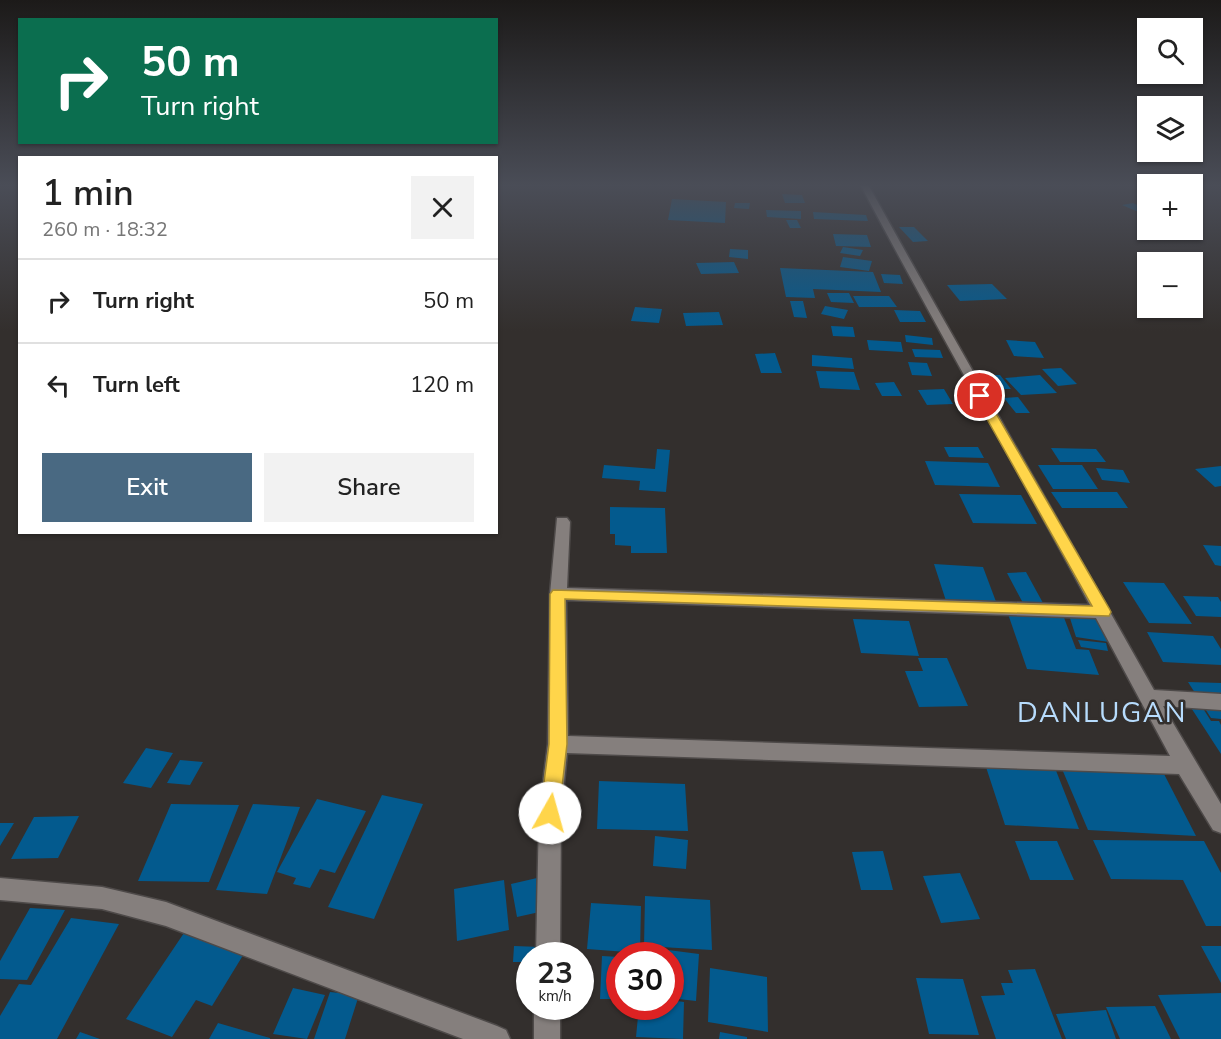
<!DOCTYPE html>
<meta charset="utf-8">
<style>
:root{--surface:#fff;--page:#f2f2f2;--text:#222;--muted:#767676;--line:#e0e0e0;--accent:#496982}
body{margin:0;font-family:"Nunito Sans",sans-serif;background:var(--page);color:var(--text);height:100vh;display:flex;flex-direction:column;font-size:22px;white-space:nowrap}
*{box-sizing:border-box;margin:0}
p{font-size:20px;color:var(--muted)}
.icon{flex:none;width:33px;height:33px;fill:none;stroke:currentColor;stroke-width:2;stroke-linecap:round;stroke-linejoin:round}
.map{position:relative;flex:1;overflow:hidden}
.side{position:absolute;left:18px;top:156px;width:480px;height:378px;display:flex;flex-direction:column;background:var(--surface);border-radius:0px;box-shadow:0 2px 4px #0004}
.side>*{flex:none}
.hud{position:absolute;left:18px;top:18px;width:480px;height:126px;border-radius:0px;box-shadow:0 2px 4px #0004;background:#0b6e4f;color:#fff;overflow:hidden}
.tools{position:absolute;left:1137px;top:18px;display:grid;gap:12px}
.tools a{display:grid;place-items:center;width:66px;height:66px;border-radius:0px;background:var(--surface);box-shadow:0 2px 4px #0004;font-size:30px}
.speed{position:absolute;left:516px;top:942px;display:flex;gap:12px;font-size:30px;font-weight:700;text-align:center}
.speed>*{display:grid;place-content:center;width:78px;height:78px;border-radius:50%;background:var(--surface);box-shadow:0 2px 4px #0004;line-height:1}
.speed small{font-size:15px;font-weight:400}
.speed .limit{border:9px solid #d22;background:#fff;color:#111}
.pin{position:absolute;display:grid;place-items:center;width:51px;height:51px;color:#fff;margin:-26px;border:3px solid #fff;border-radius:50%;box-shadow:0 2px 6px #0007}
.me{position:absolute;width:66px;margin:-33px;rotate:7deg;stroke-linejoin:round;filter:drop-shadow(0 0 4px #0008)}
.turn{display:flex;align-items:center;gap:21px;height:126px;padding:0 24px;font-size:27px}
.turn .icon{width:78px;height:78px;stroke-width:2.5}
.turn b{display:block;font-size:42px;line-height:51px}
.round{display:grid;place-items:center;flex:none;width:63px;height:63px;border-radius:0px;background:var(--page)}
.head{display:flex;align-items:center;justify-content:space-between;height:102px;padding:0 24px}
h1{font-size:36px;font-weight:600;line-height:45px}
.action{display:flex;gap:12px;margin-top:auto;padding:12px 24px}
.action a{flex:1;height:69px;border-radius:0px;background:var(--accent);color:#fff;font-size:24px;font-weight:600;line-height:69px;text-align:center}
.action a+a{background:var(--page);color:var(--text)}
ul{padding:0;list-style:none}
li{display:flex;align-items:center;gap:18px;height:84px;padding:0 24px;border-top:2px solid var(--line)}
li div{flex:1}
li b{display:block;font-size:22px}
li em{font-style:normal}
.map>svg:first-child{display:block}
.building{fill:#035a8e}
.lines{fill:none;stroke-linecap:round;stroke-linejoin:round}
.minor-casing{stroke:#4e4a49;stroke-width:3}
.minor{fill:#857f7d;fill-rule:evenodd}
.route{fill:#ffd54a;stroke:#a68a30;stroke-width:1.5}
.labels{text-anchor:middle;stroke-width:5;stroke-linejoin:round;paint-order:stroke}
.near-quarter-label{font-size:28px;letter-spacing:1.5px;fill:#b7dcfd;stroke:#332f2d}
</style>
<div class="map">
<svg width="1221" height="1039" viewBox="0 0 1221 1039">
<rect width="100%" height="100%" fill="#332f2d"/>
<path class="building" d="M782,194L802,195L805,203H785Z
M672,199L726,202L725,223L668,220Z
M735,203H750L749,209L734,208Z
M1133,203L1146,209L1136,211L1122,205Z
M766,210L801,211V219L767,217Z
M813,212L866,215L868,221L814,219Z
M786,220H797L801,228H790Z
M899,227H914L928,241L913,242Z
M833,234L867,235L871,247L836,246Z
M843,247L863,250L860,256L840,253Z
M730,249L748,250V259L729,257Z
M843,257L872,261L869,271L840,267Z
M734,262L739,273L701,274L696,263Z
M780,268L873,272L881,292L813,289L815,298L786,297Z
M881,274L900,275L903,284L884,283Z
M992,284L1007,299L960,301L947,285Z
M827,293H849L854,303L831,302Z
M853,296H889L897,307H859Z
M790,301H803L807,318L794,317Z
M825,306L848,310L844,319L821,314Z
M635,307L662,309L659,323L631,321Z
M894,310L920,311L926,322H900Z
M719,312L723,325L686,326L683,313Z
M831,326L853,327L855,337L833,336Z
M905,335L932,338L933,345L906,342Z
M867,340L901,342L903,352L869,350Z
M1006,340L1035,342L1044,358L1014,356Z
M912,349L940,350L943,358L915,357Z
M775,353L782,373H761L755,354Z
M812,355L852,358L854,369L812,366Z
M908,362L927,363L932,376L912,375Z
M1061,368L1077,384L1058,386L1042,369Z
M816,371L854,372L860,390L820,388Z
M987,375H1000L1011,389H998Z
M1040,375L1057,393L1021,395L1005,378Z
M894,382L902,396H882L875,383Z
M944,389L953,404L927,405L918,390Z
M1018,397L1030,413H1016L1004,398Z
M944,447H978L984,458L949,457Z
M1051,448L1096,449L1106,462H1060Z
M657,449L670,450L666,492L639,490L640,481L602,478L604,465L655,469Z
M925,461L988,463L1000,487L935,485Z
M1038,465H1082L1098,489H1053Z
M1221,466V486L1215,487L1195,469Z
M1096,468L1123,470L1130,483L1102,480Z
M1051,492H1117L1128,508H1062Z
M959,494L1021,495L1037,524L973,523Z
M610,507L665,508L667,553H631V546L615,545V534H610Z
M1203,545L1221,546V566L1215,565Z
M934,564L983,567L998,607L947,604Z
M1026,572L1043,603H1023L1007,573Z
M1123,582L1164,583L1192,624L1149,623Z
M1183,596L1218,597L1221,602V617L1196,616Z
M1007,611L1063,615L1076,649L1089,650L1099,675L1027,669Z
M1068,612L1100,617L1109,642L1076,637Z
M853,619L909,621L919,656L861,653Z
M1147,632L1213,636L1221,649V665L1163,662Z
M1078,640L1106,643L1108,651L1081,647Z
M918,658H947L968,706L919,707L905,671H923Z
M1188,682L1221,683V719L1211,718Z
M1199,702L1211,721H1219L1221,725V754L1188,703Z
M146,748L173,753L151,788L123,783Z
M180,760L203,762L190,785L167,783Z
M985,764L1055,768L1079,829L1005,825Z
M1062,769L1164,774L1196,836L1088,830Z
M599,781L685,784L688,831L597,829Z
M382,795L423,804L374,919L328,907Z
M317,799L366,811L335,873L320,869L310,888L293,884L296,878L277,872Z
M171,804L239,805L209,882L138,881Z
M253,804L300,807L267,894L216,890Z
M79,816L58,858L11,859L34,817Z
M0,823H14L0,846Z
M655,836L688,840L686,869L653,866Z
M1093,840L1204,841L1221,873V926H1206L1183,880L1111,879Z
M1015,841H1057L1074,880H1030Z
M883,851L893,890H861L852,852Z
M960,873L980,919L941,923L923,876Z
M537,878L544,911L517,917L511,884Z
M504,880L509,930L457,941L454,889Z
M645,896L710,900L712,950L644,946Z
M591,903L641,906L640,953L587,949Z
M30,908L65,910L27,980L0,979V961Z
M71,918L119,924L57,1039H0V1016L19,984L31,985Z
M186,930L245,952L212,1006L196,1000L172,1037L126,1019Z
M514,946L541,947L540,956H530V962H513Z
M1201,946H1221V983Z
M645,947L699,954L696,1001L670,998V956H645Z
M602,956L620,957V999H600Z
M710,968L767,977L768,1032L708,1022Z
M1035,969L1062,1039H996L981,996L1005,995L1001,983H1013L1008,970Z
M916,978L963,979L979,1035L929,1034Z
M293,988L325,995L307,1039L273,1034Z
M330,992L359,995L345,1039H314Z
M1221,993V1039H1180L1158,995Z
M670,1000L684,1002L683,1039L636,1037L639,1006H670Z
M1155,1006L1171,1039H1120L1106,1007Z
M1106,1010L1116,1039H1066L1056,1014Z
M218,1023L270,1038V1039H209Z
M80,1032L100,1039H76Z
M720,1032L747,1037V1039H719Z"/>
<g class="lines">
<g class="minor-casing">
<path id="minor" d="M861,186H869C962,355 1060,522 1154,690L1221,694V710L1163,706L1221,804V833L1213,830L1179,774L567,753L561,813L560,956H536L539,813L548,744L550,594L557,518H567L570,522L567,588L1090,605C1015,465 936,327 861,186ZM566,600L1096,618L1170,756L568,736Z
M0,878L102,887L166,902L497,1026L506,1030L510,1039H463L166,926L102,909L0,900Z
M534,1006H560V1039H534Z"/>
</g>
<use href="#minor" class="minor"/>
</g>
<linearGradient id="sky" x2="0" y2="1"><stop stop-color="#1c1a19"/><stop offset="0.56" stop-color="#4a4d57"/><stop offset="1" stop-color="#4a4d57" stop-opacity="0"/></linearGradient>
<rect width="1221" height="331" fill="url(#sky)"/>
<path class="route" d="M980,392L986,396L1109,608L1111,612L1109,616L565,599L567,744L559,813L556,820L550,822L543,820L540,813L549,744L550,594L553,590L1092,606L974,396Z"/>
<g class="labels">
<g class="near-quarter-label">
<text x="1102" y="722">DANLUGAN</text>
</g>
</g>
</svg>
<div class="tools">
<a><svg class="icon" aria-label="search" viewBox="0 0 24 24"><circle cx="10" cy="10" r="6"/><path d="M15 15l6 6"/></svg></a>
<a><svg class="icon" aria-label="layers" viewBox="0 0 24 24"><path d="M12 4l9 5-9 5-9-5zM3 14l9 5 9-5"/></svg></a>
<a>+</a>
<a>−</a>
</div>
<div class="speed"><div>23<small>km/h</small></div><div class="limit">30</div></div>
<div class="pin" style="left:980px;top:396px;background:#d93025"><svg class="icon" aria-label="arrive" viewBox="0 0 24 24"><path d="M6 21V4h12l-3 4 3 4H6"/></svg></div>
<svg class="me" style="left:550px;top:813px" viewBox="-20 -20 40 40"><circle r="19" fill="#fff"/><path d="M0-13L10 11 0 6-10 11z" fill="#ffd54a"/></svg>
<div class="hud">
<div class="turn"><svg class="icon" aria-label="right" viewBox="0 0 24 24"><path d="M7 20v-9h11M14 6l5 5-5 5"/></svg><div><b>50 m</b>Turn right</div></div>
</div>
<section class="side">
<div class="head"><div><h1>1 min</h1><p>260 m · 18:32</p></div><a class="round"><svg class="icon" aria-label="close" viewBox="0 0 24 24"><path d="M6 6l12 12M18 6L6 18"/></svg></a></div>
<ul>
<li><svg class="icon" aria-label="right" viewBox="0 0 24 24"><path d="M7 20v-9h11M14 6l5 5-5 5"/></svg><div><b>Turn right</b></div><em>50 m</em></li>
<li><svg class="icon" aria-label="left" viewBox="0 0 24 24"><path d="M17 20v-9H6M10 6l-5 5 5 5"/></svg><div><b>Turn left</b></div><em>120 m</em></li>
</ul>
<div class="action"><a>Exit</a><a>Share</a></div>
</section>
</div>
